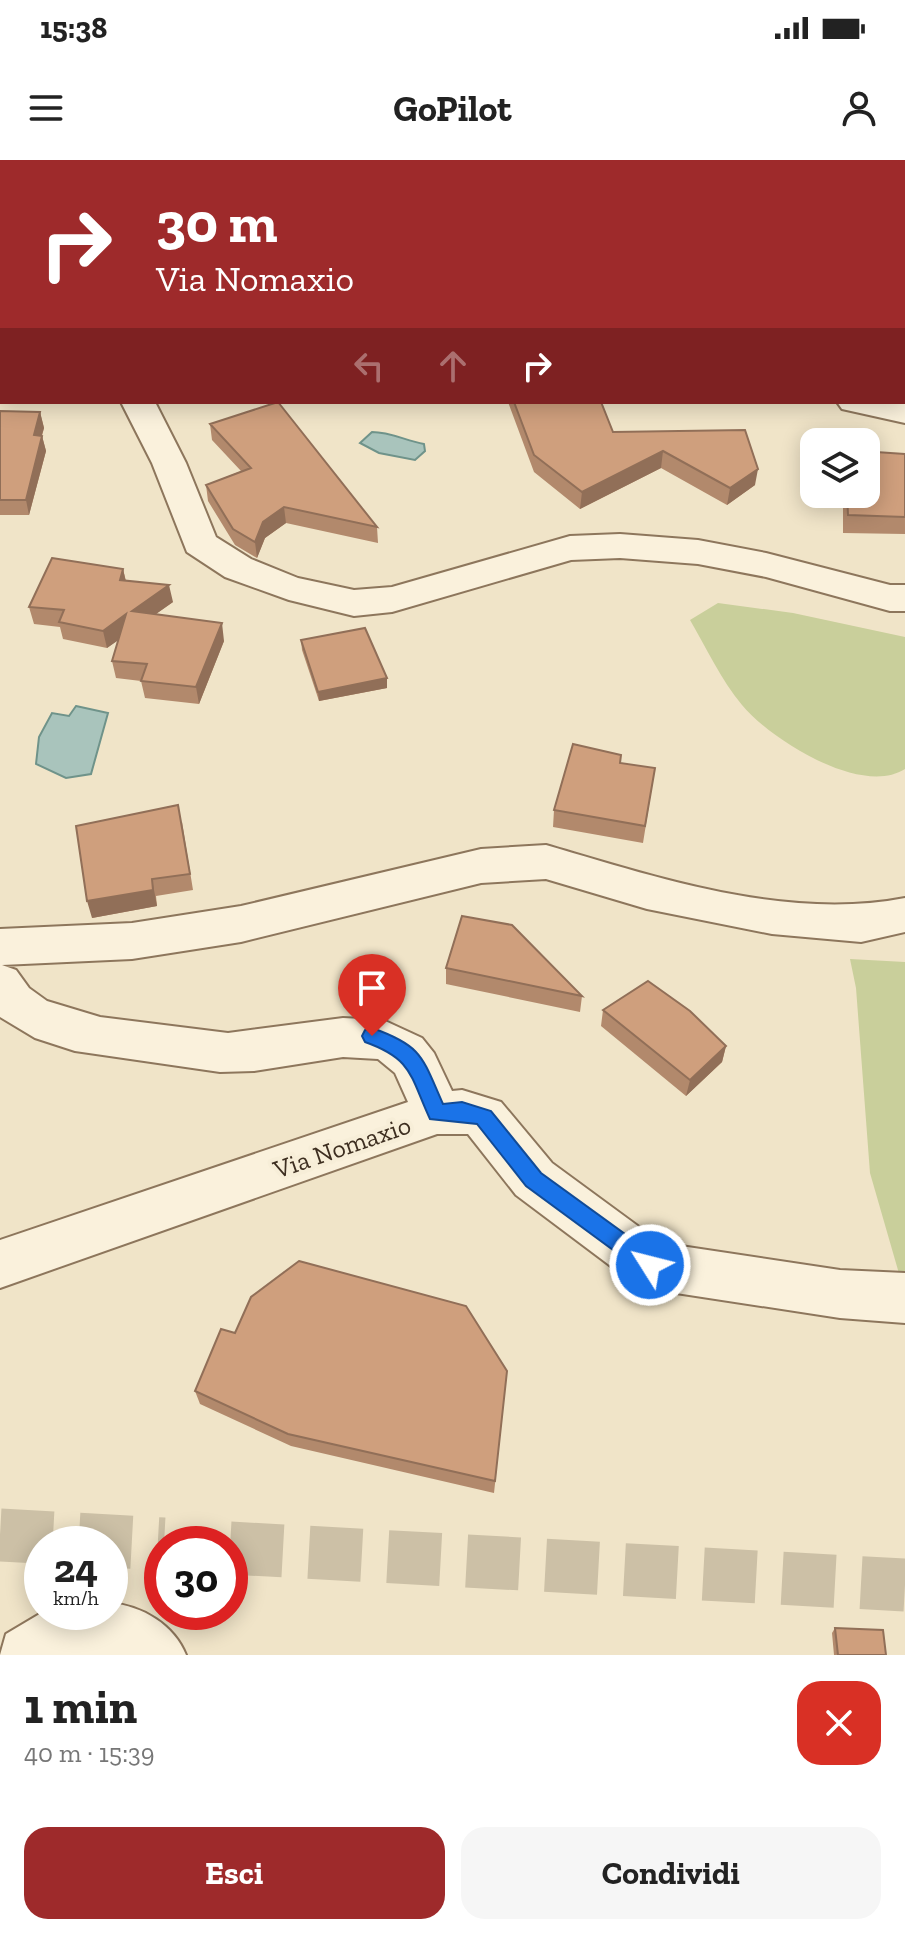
<!DOCTYPE html>
<html lang="it">
<meta charset="utf-8">
<style>
:root{--surface:#fff;--page:#f6f6f6;--text:#222;--muted:#767676;--accent:#9e2a2b}
body{margin:0;font-family:"Zilla Slab",serif;background:var(--page);color:var(--text);height:100vh;display:flex;flex-direction:column;font-size:30px;white-space:nowrap}
*{box-sizing:border-box;margin:0}
p{font-size:26px;color:var(--muted)}
.icon{flex:none;width:44px;height:44px;fill:none;stroke:currentColor;stroke-width:2;stroke-linecap:round;stroke-linejoin:round}
.map{position:relative;height:1495px;overflow:hidden}
.panel{display:flex;flex-direction:column;background:var(--surface);flex:1}
.panel>*{flex:none}
.guide{position:absolute;left:0px;top:0px;width:906px;height:244px;box-shadow:0 4px 20px #0003;background:#9e2a2b;color:#fff;overflow:hidden}
.controls{position:absolute;left:800px;top:268px;display:grid;gap:16px}
.controls a{display:grid;place-items:center;width:80px;height:80px;border-radius:16px;background:var(--surface);box-shadow:0 4px 20px #0003;font-size:40px}
.speed{position:absolute;left:24px;top:1366px;display:flex;gap:16px;font-size:40px;font-weight:700;text-align:center}
.speed>*{display:grid;place-content:center;width:104px;height:104px;border-radius:50%;background:var(--surface);box-shadow:0 4px 20px #0003;line-height:1}
.speed small{font-size:20px;font-weight:400}
.speed .limit{border:12px solid #d22;background:#fff;color:#111}
.pin{position:absolute;display:grid;place-items:center;width:68px;height:68px;color:#fff;margin:-82px -34px;border-radius:50% 50% 50% 0;rotate:-45deg;box-shadow:0 0 8px #0007}
.pin .icon{rotate:45deg}
.me{position:absolute;width:88px;margin:-44px;rotate:306deg;stroke-linejoin:round;filter:drop-shadow(0 0 6px #0008)}
.turn{display:flex;align-items:center;gap:28px;height:168px;padding:0 24px;font-size:36px}
.turn .icon{width:104px;height:104px;stroke-width:2.5}
.turn b{display:block;font-size:56px;line-height:68px}
.lanes{display:flex;align-items:center;height:76px;padding:0 24px;background:#0003;justify-content:center;gap:40px;direction:ltr}
.lanes .off{opacity:.35}
.round{display:grid;place-items:center;flex:none;width:84px;height:84px;border-radius:24px;background:var(--page)}
.head{display:flex;align-items:center;justify-content:space-between;height:136px;padding:0 24px}
h1{font-size:48px;font-weight:700;line-height:60px}
.action{display:flex;gap:16px;margin-top:auto;padding:16px 24px}
.action a{flex:1;height:92px;border-radius:24px;background:var(--accent);color:#fff;font-size:32px;font-weight:700;line-height:92px;text-align:center}
.action a+a{background:var(--page);color:var(--text)}
.status{display:flex;justify-content:space-between;align-items:center;height:56px;padding:0 40px;background:var(--surface);direction:ltr}
.status svg{height:22px;fill:currentColor}
header{display:flex;justify-content:space-between;align-items:center;height:104px;padding:0 24px;background:var(--surface);font-size:36px;font-weight:700}
.map>svg:first-child{display:block}
.green{fill:#c9cf9b}
.water{fill:#a9c4bc;stroke:#6f938a;stroke-width:2}
.lines{fill:none;stroke-linecap:round;stroke-linejoin:round}
.highway-tunnel{stroke:#ccc0a6;stroke-width:53;stroke-dasharray:53 26;stroke-linecap:butt}
.minor-casing{stroke:#8d765c;stroke-width:4}
.minor{fill:#faf1dc;fill-rule:evenodd}
.wall{fill:#b2896c}
.shaded-wall{fill:#916f58}
.building{fill:#cf9f7d;stroke:#916f58;stroke-width:2}
.route{fill:#1a73e8;stroke:#114b97;stroke-width:2}
.labels{text-anchor:middle;stroke-width:8;stroke-linejoin:round;paint-order:stroke}
.street-label{font-size:26px;fill:#3d2e20;stroke:#f7eed8}
</style>
<div class="status"><b>15:38</b><svg viewBox="0 0 49 12"><path d="M0 12V9h3v3zM5 12V6h3v6zM10 12V3h3v9zM15 12V0h3v12zM26 1h20v11H26zM47 4h2v5h-2z"/></svg></div>
<header><svg class="icon" aria-label="menu" viewBox="0 0 24 24"><path d="M4 6h16M4 12h16M4 18h16"/></svg>GoPilot<svg class="icon" aria-label="person" viewBox="0 0 24 24"><circle cx="12" cy="8" r="4"/><path d="M4 21q1-7 8-7t8 7"/></svg></header>
<div class="map">
<svg width="905" height="1495" viewBox="0 0 905 1495">
<rect width="100%" height="100%" fill="#f0e4c8"/>
<path class="green" d="M670,0H905V98L904,2Z
M718,443L793,453L905,477V609C861,637 770,579 742,545C721,520 706,487 690,460Z
M850,799L905,802V1117H900L870,1013L856,828Z"/>
<path class="water" d="M372,272C391,272 406,281 424,284L425,291L415,300L379,293L360,283Z
M76,546L108,553L91,614L66,618L36,604L39,577L52,553L69,556Z"/>
<g class="lines">
<path class="highway-tunnel" d="M0,1375L164,1384
M230,1388L905,1425"/>
<g class="minor-casing">
<path id="minor" d="M0,27H2V45H0Z
M2,171V191L0,192V172Z
M121,242H155L186,303L216,377L251,399L298,418L354,430L392,427L570,376L620,374L698,380L766,393L890,425H905V451H890L766,417L698,404L620,398L571,400L392,452L354,456L289,440L225,417L187,392L152,303Z
M837,242L905,243V263L842,249Z
M546,685C659,718 787,761 905,738V772L861,782L772,774L647,749L546,719L481,723L241,782L132,799L2,805L16,810L29,828L47,841L100,857L228,873L343,858L383,860L422,878L434,893L452,931L462,930L501,942L552,1003L661,1083L840,1110L905,1113V1163L840,1158L650,1129L632,1122L516,1035L468,974H437L0,1128V1080L408,942L395,913L378,899L343,897L254,911L220,912L75,891L35,878L0,857V769L132,763L241,746L481,689Z
M110,1443C143,1446 174,1465 186,1495H0L6,1474L43,1452H110Z"/>
</g>
<use href="#minor" class="minor"/>
</g>
<path class="wall" d="M508,242H601L613,272L755,325L727,345L661,308L580,349L534,312Z
M0,251L40,252L44,268L42,276L46,291L29,355H0Z
M210,264L377,367L378,383L286,363L265,378L257,398L235,385L208,341L206,325L241,311L212,280Z
M876,292L905,294V374L843,373V334H866Z
M123,409L126,421L173,442L156,454L224,481L199,544L145,538L141,521L116,518L112,501L118,480L107,488L63,479L60,467L34,464L29,447Z
M301,480L387,528L319,541L302,490Z
M620,603L655,608L643,683L553,667L554,650Z
M182,662L193,730L156,736L157,746L92,758Z
M446,808L582,836L580,852L446,824Z
M603,850L726,886L722,902L686,936L601,866Z
M235,1173L507,1211L494,1333L291,1286L200,1244L195,1231Z
M835,1468L886,1495H834L832,1473Z"/>
<path class="shaded-wall" d="M0,0H22L2,2V4H0Z
M40,252L44,268L37,290L34,275Z
M42,276L46,291L29,355L26,340Z
M663,291L661,308L580,349L582,332Z
M758,309L755,325L727,345L730,328Z
M284,347L286,363L265,378L257,398L255,382L263,362Z
M123,409L127,427L120,420Z
M169,425L173,442L136,468L132,451Z
M126,454L130,472L107,488L103,471Z
M222,463L224,481L199,544L196,527Z
M387,518V528L319,541L318,532Z
M152,719L157,746L92,758L87,741Z
M726,886L722,902L686,936L690,920Z"/>
<path class="building" d="M278,242L377,367L284,347L263,362L255,382L233,369L206,325L251,308L210,264Z
M514,242H601L613,272L745,270L758,309L730,328L663,291L582,332L534,295Z
M0,251L40,252L34,275L42,276L26,340H0Z
M876,292L905,294V357L848,355L847,334H866V302H875Z
M52,398L123,409L120,420L169,425L132,451L222,463L196,527L141,521L147,504L112,501L126,454L103,471L59,462L64,450L29,447Z
M365,468L387,518L318,532L301,480Z
M573,584L621,595L620,603L655,608L645,666L554,650Z
M178,645L190,714L152,719L153,730L87,741L76,666Z
M462,756L512,765L582,836L446,808Z
M648,821L690,851L726,886L690,920L603,850Z
M299,1101L466,1146L507,1211L495,1321L288,1274L195,1231L221,1169L235,1173L251,1137Z
M835,1468L883,1470L886,1495H838Z"/>
<path class="route" d="M372,868C423,886 422,897 443,944L462,942L491,951L541,1013L658,1098L661,1105L658,1112L650,1115L643,1112L526,1026L477,964L430,959C410,916 413,899 365,882L362,876L365,870Z"/>
<g class="labels">
<g class="street-label">
<text transform="translate(342 987) rotate(-19)" y="9">Via Nomaxio</text>
</g>
</g>
</svg>
<div class="controls">
<a><svg class="icon" aria-label="layers" viewBox="0 0 24 24"><path d="M12 4l9 5-9 5-9-5zM3 14l9 5 9-5"/></svg></a>
</div>
<div class="speed"><div>24<small>km/h</small></div><div class="limit">30</div></div>
<div class="pin" style="left:372px;top:876px;background:#d93025"><svg class="icon" aria-label="arrive" viewBox="0 0 24 24"><path d="M6 21V4h12l-3 4 3 4H6"/></svg></div>
<svg class="me" style="left:650px;top:1105px" viewBox="-20 -20 40 40"><circle r="17" fill="#1a73e8" stroke="#fff" stroke-width="3"/><path d="M0-11L8 9 0 5-8 9z" fill="#fff"/></svg>
<div class="guide">
<div class="turn"><svg class="icon" aria-label="right" viewBox="0 0 24 24"><path d="M7 20v-9h11M14 6l5 5-5 5"/></svg><div><b>30 m</b>Via Nomaxio</div></div>
<div class="lanes"><svg class="icon off" aria-label="left" viewBox="0 0 24 24"><path d="M17 20v-9H6M10 6l-5 5 5 5"/></svg><svg class="icon off" aria-label="ahead" viewBox="0 0 24 24"><path d="M12 20V5M6 11l6-6 6 6"/></svg><svg class="icon" aria-label="right" viewBox="0 0 24 24"><path d="M7 20v-9h11M14 6l5 5-5 5"/></svg></div>
</div>
</div>
<section class="panel">
<div class="head"><div><h1>1 min</h1><p>40 m · 15:39</p></div><a class="round" style="background:#d93025;color:#fff"><svg class="icon" aria-label="close" viewBox="0 0 24 24"><path d="M6 6l12 12M18 6L6 18"/></svg></a></div>
<div class="action"><a>Esci</a><a>Condividi</a></div>
</section>
